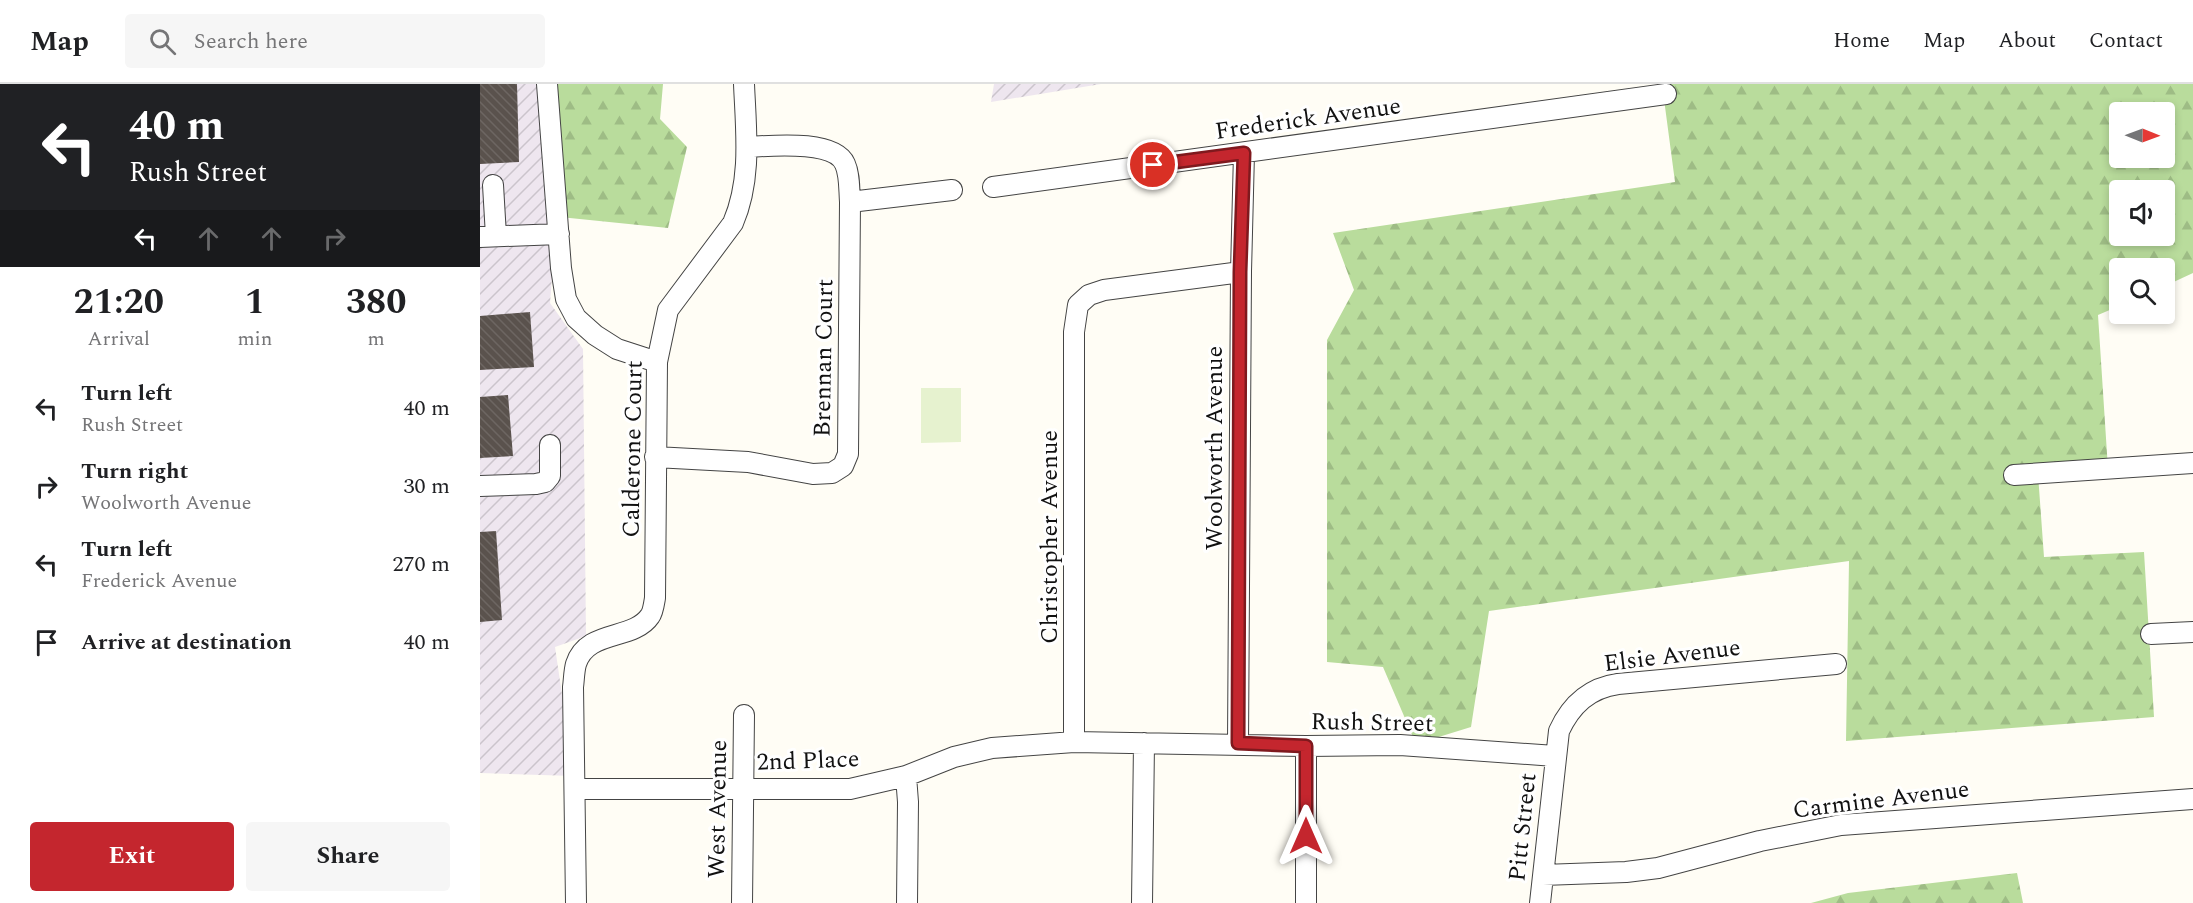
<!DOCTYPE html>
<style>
:root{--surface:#fff;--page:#f6f6f6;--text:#202124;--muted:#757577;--line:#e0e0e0;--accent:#c4262e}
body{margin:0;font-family:Spectral,serif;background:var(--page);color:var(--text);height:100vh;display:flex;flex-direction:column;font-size:22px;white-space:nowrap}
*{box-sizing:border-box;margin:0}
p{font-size:20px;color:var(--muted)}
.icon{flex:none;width:33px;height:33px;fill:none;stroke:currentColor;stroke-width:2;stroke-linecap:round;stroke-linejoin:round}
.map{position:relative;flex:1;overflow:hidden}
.details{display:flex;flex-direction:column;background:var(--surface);width:480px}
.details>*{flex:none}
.top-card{background:#202124;color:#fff;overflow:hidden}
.needle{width:39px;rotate:91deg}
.tools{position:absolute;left:1629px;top:18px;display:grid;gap:12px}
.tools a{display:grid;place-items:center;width:66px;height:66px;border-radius:6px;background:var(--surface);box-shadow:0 3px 9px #0003;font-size:30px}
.pin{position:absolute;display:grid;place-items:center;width:51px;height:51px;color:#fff;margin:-26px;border:3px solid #fff;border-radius:50%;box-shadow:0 2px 6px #0007}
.me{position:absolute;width:66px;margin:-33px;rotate:0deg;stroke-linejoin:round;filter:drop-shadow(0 0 4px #0008)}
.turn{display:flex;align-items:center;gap:21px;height:126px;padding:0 30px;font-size:27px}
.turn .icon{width:78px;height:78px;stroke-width:2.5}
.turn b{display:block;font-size:42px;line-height:51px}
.lanes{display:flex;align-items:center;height:57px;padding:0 30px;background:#0003;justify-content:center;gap:30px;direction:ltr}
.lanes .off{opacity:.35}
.eta{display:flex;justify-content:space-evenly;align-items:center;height:102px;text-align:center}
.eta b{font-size:36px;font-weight:700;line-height:42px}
.cta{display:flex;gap:12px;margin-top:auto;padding:12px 30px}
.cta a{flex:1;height:69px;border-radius:6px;background:var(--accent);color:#fff;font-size:24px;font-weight:700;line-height:69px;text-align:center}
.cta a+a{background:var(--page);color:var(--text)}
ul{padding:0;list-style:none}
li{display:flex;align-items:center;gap:18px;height:78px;padding:0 30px}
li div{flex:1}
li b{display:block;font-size:22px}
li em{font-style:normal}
header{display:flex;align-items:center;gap:36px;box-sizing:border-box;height:84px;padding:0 30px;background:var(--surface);border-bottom:2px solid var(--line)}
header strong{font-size:28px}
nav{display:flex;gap:33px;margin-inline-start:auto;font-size:21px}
.search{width:420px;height:54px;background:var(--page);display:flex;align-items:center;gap:15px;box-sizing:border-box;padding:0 21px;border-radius:6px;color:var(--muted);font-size:22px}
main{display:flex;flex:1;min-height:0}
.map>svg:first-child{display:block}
.industrial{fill:url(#industrial-furrows)}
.forest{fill:url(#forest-firs);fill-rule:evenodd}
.pitch{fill:#e6f2cf}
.building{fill:url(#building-back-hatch)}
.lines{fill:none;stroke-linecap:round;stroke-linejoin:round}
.minor-casing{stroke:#444;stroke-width:22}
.minor{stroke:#fff;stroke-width:20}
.route-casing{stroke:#7f191e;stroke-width:15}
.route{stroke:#c4262e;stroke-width:10}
.labels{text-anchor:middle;stroke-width:6;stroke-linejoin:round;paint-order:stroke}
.street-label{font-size:24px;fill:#111;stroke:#fff}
</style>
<header>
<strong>Map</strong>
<div class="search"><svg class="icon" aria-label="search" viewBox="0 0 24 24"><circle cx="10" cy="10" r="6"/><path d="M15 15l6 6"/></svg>Search here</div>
<nav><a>Home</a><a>Map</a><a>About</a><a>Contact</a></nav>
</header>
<main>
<section class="details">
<div class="top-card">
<div class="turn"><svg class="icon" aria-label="left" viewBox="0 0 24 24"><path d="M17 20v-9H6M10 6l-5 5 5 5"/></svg><div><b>40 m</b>Rush Street</div></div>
<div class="lanes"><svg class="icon" aria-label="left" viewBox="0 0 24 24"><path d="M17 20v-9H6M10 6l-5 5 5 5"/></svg><svg class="icon off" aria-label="ahead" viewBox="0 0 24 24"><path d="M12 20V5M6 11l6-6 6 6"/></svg><svg class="icon off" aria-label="ahead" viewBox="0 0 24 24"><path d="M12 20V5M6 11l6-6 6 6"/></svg><svg class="icon off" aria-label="right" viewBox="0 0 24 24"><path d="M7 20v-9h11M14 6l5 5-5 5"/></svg></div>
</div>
<div class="eta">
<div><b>21:20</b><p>Arrival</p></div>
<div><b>1</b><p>min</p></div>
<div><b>380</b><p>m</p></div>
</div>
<ul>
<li><svg class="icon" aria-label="left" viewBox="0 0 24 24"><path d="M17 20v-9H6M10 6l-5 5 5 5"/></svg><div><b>Turn left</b><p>Rush Street</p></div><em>40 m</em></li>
<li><svg class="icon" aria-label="right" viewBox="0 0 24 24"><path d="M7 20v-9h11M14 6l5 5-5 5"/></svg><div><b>Turn right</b><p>Woolworth Avenue</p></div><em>30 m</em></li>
<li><svg class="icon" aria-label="left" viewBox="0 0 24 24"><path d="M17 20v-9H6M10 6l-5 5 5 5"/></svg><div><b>Turn left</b><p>Frederick Avenue</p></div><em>270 m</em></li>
<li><svg class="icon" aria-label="arrive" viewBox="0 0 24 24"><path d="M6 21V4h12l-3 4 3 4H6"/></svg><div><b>Arrive at destination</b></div><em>40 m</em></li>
</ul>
<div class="cta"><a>Exit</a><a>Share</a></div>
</section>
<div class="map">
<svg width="1713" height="819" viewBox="0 0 1713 819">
<defs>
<pattern id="industrial-furrows" width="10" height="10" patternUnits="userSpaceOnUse" patternTransform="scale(1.5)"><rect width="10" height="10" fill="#eee6ef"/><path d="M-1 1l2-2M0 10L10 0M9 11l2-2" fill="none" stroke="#cbc4cc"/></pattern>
<pattern id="forest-firs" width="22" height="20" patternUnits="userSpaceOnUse" patternTransform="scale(1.5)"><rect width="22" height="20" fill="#b9dc9c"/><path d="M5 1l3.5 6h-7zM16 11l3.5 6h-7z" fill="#9ebc85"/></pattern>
<pattern id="building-back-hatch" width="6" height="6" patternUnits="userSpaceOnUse" patternTransform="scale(1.5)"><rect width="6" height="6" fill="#5a524d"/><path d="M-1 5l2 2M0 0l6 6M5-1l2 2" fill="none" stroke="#6d6662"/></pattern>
</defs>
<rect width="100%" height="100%" fill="#fffdf5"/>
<path class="industrial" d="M0,0H72L79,102L70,219L103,265L106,552L75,563L94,692L0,689Z
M514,0H621L511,18Z"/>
<path class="forest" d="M72,0H183L180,35L207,63L188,144L80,133Z
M1182,0H1713V189L1685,202L1684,184H1640L1639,222L1618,231L1628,385L1558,390L1564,473L1664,468L1674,633L1366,657L1369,477L1009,527L991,643L936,660L903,583L847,578V256L874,206L853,149L1195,98ZM1640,28H1684V74H1640ZM1640,106H1684V152H1640Z
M1537,789L1543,819H1331L1368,809Z"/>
<path class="pitch" d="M441,304H481V358L441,359Z"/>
<path class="building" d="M0,0H37L39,78L0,80Z
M50,228L54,283L0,286V232Z
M28,311L33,372L0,374V313Z
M16,447L22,536L0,538V448Z"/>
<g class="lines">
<g class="minor-casing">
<path id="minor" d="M67,0L81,184L86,215L96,234L115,251L137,265L177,278
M13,101L16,152
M513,103L1186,10
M370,118L472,106
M0,153L79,150
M175,373L268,378L333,390L352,389L363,382L368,370L370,118C369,105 370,91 365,80C354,55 290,62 267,63
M1534,391L1713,379
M0,402L56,400L65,398L70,392V361
M1671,550L1713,548
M594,658V248L598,221L609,211L624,206L761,188
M758,659L761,188L764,69
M826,662V819
M426,692L428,718L427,819
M96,705H370L426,692L474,673L512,664L594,658L826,662L920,661L1075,672
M1063,791L1146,788L1178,784L1280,757L1361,741L1713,715
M96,819L93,603C94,596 94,587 96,580C107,545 153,557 170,532C173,528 174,520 175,514L177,278L188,226L253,139C272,95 266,47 264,0
M262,819L264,631
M662,819L664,659
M1060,819L1079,647C1091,621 1109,604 1138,600L1356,580"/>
</g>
<use href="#minor" class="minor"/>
</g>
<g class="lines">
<g class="route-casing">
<path id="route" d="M673,81L764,69L760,188L758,659L826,662V752"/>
</g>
<use href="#route" class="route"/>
</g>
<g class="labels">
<g class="street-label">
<text transform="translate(828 34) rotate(-8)" y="8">Frederick Avenue</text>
<text transform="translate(343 274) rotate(-89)" y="8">Brennan Court</text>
<text transform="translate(734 364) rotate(-90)" y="8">Woolworth Avenue</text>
<text transform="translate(152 365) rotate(-89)" y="8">Calderone Court</text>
<text transform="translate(569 453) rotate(-90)" y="8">Christopher Avenue</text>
<text transform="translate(1192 571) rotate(-7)" y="8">Elsie Avenue</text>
<text transform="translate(892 638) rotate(1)" y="8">Rush Street</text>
<text transform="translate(328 676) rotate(-2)" y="8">2nd Place</text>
<text transform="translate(1401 715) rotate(-7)" y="8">Carmine Avenue</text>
<text transform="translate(237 725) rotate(-89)" y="8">West Avenue</text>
<text transform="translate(1042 743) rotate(-84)" y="8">Pitt Street</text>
</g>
</g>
</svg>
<div class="tools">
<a><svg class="needle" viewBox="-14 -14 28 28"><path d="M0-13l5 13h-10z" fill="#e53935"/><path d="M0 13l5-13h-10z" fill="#757577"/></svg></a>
<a><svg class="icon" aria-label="sound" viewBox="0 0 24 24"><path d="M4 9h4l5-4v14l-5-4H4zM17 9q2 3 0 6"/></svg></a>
<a><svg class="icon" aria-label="search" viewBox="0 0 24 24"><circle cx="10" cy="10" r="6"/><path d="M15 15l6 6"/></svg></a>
</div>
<div class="pin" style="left:673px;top:81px;background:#d93025"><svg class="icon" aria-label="arrive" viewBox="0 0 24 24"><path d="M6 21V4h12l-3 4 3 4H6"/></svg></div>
<svg class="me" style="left:826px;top:752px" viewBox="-20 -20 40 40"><path d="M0-17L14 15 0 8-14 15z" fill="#c4262e" stroke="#fff" stroke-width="4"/></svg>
</div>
</main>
